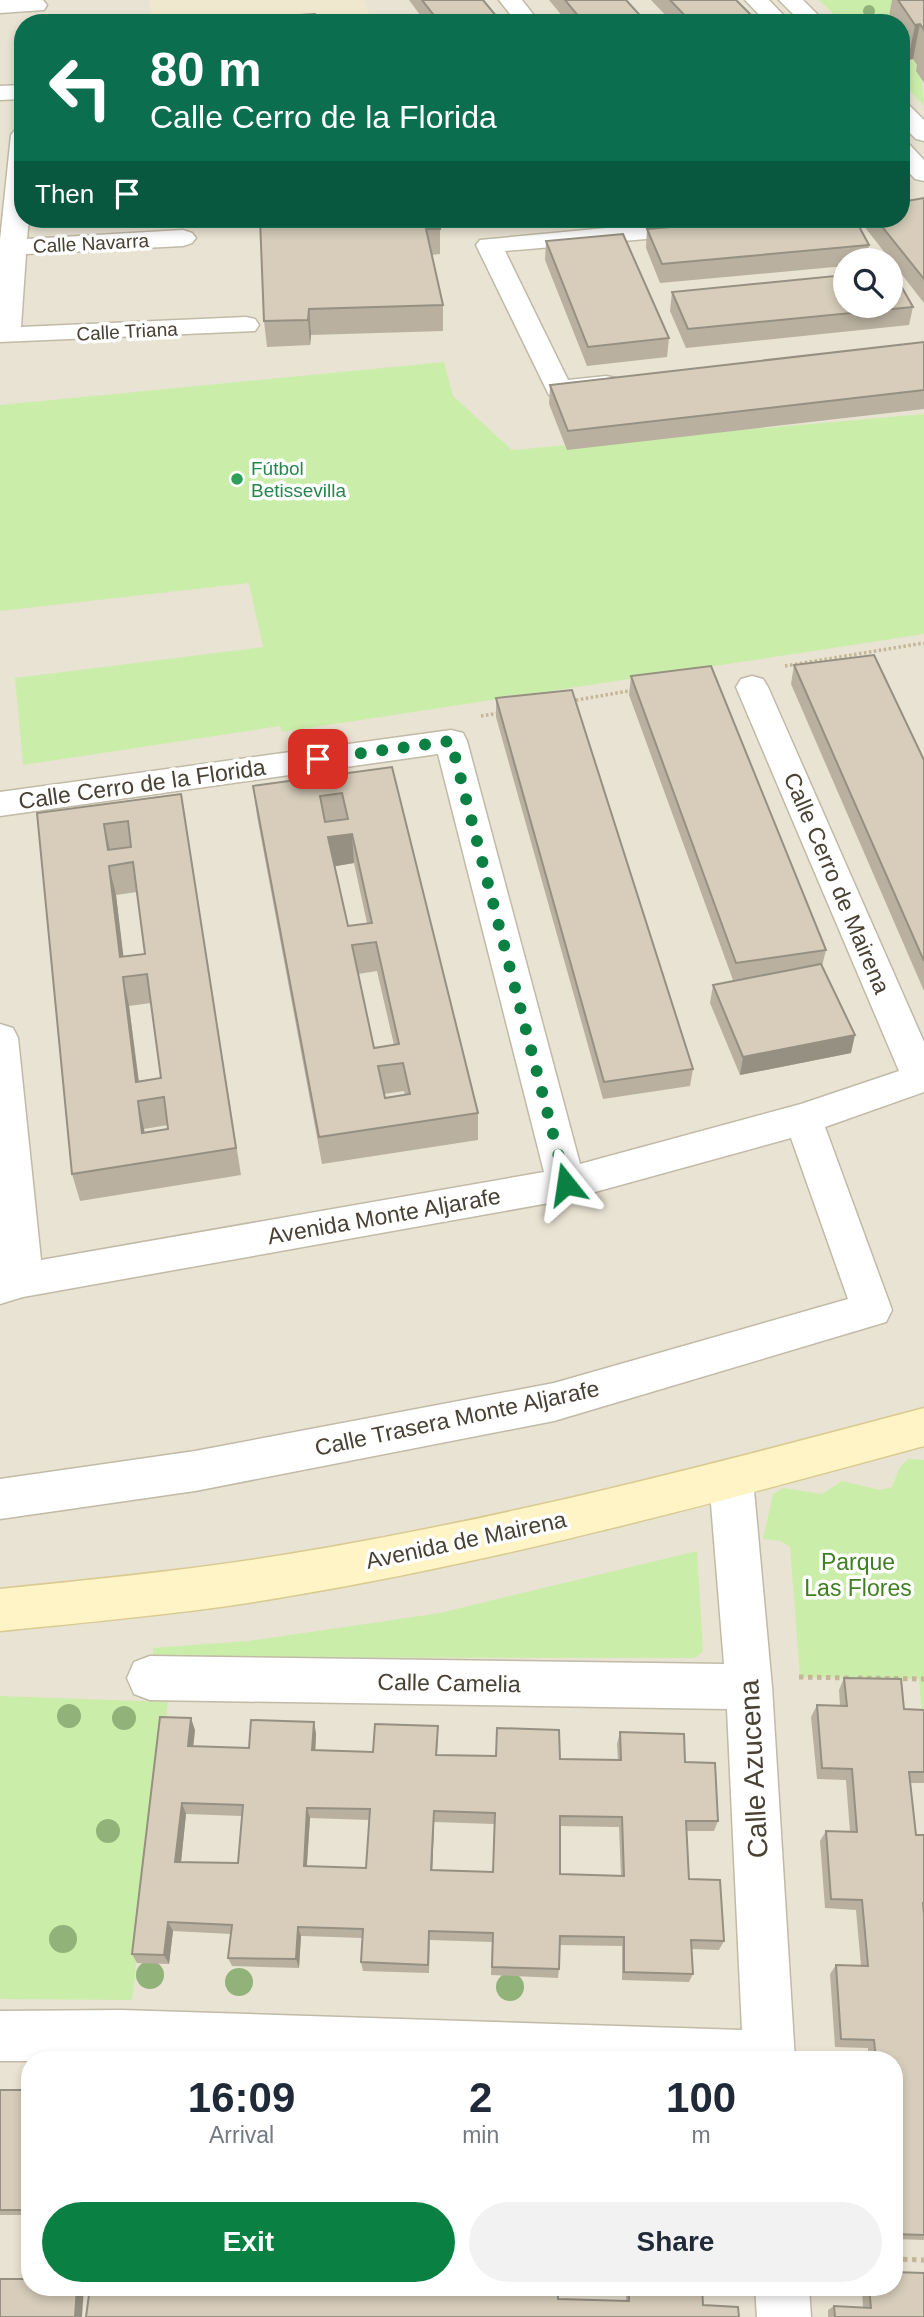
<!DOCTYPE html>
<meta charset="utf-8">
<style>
:root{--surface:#fff;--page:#f2f2f3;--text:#1f2937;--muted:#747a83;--accent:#0b8043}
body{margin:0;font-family:Helvetica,sans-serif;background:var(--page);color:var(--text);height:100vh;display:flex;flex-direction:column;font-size:26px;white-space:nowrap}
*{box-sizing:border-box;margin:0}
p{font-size:23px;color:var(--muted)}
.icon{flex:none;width:38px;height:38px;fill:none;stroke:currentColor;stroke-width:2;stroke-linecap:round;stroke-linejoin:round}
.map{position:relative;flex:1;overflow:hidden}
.panel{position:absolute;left:21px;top:2051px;width:882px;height:245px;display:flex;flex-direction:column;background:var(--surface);border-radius:28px;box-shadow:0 4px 10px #0003}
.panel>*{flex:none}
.guide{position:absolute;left:14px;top:14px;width:896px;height:214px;border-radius:28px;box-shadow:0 4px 10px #0003;background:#0b6e4f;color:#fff;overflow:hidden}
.controls{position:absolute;left:833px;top:248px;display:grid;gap:14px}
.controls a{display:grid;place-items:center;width:70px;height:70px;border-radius:50%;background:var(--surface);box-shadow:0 4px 10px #0003;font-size:35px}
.pin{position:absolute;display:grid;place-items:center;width:60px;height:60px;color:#fff;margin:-30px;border-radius:14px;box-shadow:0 4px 10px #0006}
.me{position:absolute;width:77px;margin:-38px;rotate:345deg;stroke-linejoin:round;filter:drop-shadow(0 0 5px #0008)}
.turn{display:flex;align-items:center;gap:24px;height:147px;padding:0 21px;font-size:32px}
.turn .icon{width:91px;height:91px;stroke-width:2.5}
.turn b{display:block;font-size:49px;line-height:60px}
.then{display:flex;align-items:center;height:66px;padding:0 21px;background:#0003;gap:14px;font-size:26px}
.eta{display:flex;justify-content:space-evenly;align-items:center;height:119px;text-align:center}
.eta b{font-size:42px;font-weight:700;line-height:49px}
.button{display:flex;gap:14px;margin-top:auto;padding:14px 21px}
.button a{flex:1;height:80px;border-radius:42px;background:var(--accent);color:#fff;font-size:28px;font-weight:700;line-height:80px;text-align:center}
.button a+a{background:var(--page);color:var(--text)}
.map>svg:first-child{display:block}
.residential{fill:#e9e3d3;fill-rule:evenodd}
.education{fill:#efe8ce}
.green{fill:#cbedaa}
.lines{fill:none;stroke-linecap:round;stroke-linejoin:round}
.street-casing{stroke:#c1baa7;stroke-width:3}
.secondary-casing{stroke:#d9ca91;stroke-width:3}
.path-far1{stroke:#c4b797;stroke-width:3.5;stroke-dasharray:2.5 2.5;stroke-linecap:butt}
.path{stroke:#c4b797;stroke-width:5;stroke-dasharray:4.5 4.5;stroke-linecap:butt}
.street{fill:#fff;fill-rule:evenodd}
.secondary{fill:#fff4c5;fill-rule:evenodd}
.tree{fill:#91b37a}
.wall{fill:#b9b0a0;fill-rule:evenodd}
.shaded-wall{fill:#969082}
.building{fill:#d7cdba;stroke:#969082;stroke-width:2;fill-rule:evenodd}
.route{stroke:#0b8043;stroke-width:12;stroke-dasharray:0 21.6}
.leisure-dot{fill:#2e9e5b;stroke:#fff;stroke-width:2.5}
.labels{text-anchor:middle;stroke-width:7;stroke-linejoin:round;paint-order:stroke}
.far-street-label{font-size:19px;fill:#484134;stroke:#fff}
.far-leisure-label{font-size:19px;fill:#27864d;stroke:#fff;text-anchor:start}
.street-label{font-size:23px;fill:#484134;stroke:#fff}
.park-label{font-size:23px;fill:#408021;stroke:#fff}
.near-street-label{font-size:28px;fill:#484134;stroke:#fff}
</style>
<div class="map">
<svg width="924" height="2317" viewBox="0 0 924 2317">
<rect width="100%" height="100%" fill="#f5f1e6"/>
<path class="residential" d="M0,0H924V2317H0ZM23,23H901V219H23ZM845,261H891V306H845ZM30,2060H894V2287H30Z"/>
<path class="education" d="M149,0H364L372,23H154Z"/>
<path class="green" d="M819,0H924L889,23H843Z
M901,49L908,59H913L921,71L924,106L901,82Z
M444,362L453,396L512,450L924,414V634L282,732L280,726L23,765L15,678L263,647L249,583L0,611V405Z
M908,1459L924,1460V1736L919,1679L800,1677L790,1547L781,1541L763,1539L773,1494L783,1488L822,1494L842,1481L880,1490L892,1487L900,1467Z
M697,1551L703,1651L695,1658L153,1657V1648L248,1641L440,1613Z
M0,1696L168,1702L132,2000L0,1999Z"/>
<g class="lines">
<g class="street-casing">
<path id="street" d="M0,0H43L47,5L44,10L0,13Z
M499,0H522L540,23H517Z
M745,0H769L791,23H767Z
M779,0H803L826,23H802Z
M23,85V99L0,100V86Z
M901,103L909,105L924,120V141L916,139L901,124Z
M23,128V219H29L27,239L183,230L192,233L196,238L192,243L183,246L26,254L21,327L246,317L255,319L259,325L255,331L0,342V240L11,135L15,130Z
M901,143L910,145L924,160V181L915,179L901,164Z
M702,219H799L795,224L786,227L505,251L568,380L606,376L616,378L620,384L616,390C596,395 569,400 549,395L476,245L480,240Z
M752,676L763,679L768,687L924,1042V1092L825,1127L892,1310L886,1322L554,1421L195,1491L0,1519V1479L195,1451L554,1383L848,1299L791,1138L566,1200L23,1297L0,1304V1024L13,1028L18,1038L41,1260L544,1172L438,754L0,816V792L451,730L463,733L467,741L580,1164L801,1104L899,1071L736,687L741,679Z
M731,1459L746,1465L753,1479L772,1687L795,2060L0,2061V2011L121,2010L742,2030L727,1709L150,1700L134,1694L127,1678L134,1662L150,1656L724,1664L709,1479L716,1465Z
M755,2287H809L811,2317H757Z"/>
</g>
<g class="secondary-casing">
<path id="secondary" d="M924,1408V1446C715,1503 504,1560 290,1596C194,1613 97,1621 0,1631V1589C97,1579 193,1570 289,1554C504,1519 714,1464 924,1408Z"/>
</g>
<path class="path-far1" d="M785,666L924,643
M571,701L634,690
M481,716L500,713"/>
<path class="path" d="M799,1677L850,1678
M858,1678L924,1679
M894,2259L924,2260"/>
<use href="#street" class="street"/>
<use href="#secondary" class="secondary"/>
</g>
<g class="tree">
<circle cx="869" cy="11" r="6"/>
<circle cx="69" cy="1716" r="12"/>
<circle cx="124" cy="1718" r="12"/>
<circle cx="108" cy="1831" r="12"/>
<circle cx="63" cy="1939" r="14"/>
<circle cx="150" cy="1975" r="14"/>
<circle cx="239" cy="1982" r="14"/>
<circle cx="510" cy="1987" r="14"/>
</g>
<path class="wall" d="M409,0H483L502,23H426Z
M549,0H626L647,23H568Z
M651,0H736L759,23H673Z
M892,0H924V83L916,71L917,65L913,59L908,60L901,49V23H889L888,21Z
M924,198V303L864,226L865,219H901Z
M260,219L440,229V254L431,255L443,305V331L311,335L310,345L267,347L264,321Z
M572,219H640V221L574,226Z
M647,229L869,245L867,261H845V266L660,283L646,248Z
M546,241L669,338L667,357L587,366L545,260Z
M672,292L913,307L909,325L686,348L670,311Z
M924,342V409L567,450L549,404L550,385Z
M794,665L924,760V991L791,684Z
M631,676L826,950L822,966L851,1053L740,1075L710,1003L713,985L746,978L733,980L629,695Z
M496,698L693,1069L690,1086L603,1099L496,717Z
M392,767L478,1113V1140L322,1164L257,816L253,786ZM354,863L367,923L348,926L335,866ZM377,971L394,1045L374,1048L358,974ZM404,1091L405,1095L385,1098L384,1094Z
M181,794L241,1175L80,1201L72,1174L37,813ZM137,892L145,954L123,957L116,895ZM151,1003L161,1078L139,1081L129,1006ZM168,1125V1129L145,1133L144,1129Z
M844,1678L904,1709L924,1710V1783H910L916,1835H924V2240L894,2239V2060H868V2048L835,2047L830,1974L836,1965L861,1966L856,1910L825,1908L820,1841L826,1831L850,1832L846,1780L817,1779L811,1717L817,1705L840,1706L839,1690Z
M195,1730L193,1746L249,1748L316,1733L315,1750L373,1752L438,1738L437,1755L618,1760L617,1744L620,1732L685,1762L718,1821L714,1831H687L689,1879L724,1941L719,1950L692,1949L693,1974L689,1982L622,1980V1946L560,1945L559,1969L558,1978L491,1975L492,1942L430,1940L429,1973L363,1971L361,1962L362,1938L333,1937L301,1936L299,1968L232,1966L228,1958L231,1934L173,1931L169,1964L137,1963L132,1954ZM186,1814L242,1816L238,1863L181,1862ZM310,1818L369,1820L366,1868L307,1866ZM434,1822L494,1824L493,1872L432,1870ZM560,1826L619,1827L621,1876L560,1874Z
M0,2090H30V2215H0Z
M90,2287H305L341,2289V2287H416V2292L484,2295V2287H558V2299L626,2301V2287H702L703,2305L738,2307L739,2317H86Z
M862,2287H894L924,2317H828V2310L834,2306L863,2308Z"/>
<path class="shaded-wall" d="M920,24L913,59L908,60L915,25Z
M309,309L311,335L310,345L308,320Z
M104,824L111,854L108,850Z
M352,834L354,863L331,867L328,837Z
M109,866L116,895L126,977L120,957Z
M123,977L129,1006L141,1101L136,1082Z
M855,1035L851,1053L740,1075L743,1057Z
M138,1101L144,1129L148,1161L142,1133Z
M191,1718L195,1730L192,1758L188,1746Z
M314,1722L316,1733L315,1761L312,1750Z
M182,1803L186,1814L180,1872L175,1862Z
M307,1808L310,1818L306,1876L304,1866Z
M434,1811V1822L432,1880L431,1870Z
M168,1922L173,1931L169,1964L164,1955Z
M298,1927L301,1936L299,1968L296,1959Z
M77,2287H84L82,2317H75Z"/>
<path class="building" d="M422,0H483L502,23H440Z
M565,0H626L647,23H584Z
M670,0H736L759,23H692Z
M898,0H924V30L920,24L915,25Z
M315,14L317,23H203V21Z
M924,198V279L876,219H901V202Z
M260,219H438L440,229H426L443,305L309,309L308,320L264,321Z
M764,219H855L869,245L662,264L647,229Z
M623,234L669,338L588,347L546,241Z
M891,270H892L913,307L688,329L672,292L845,275V306H891Z
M924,342V390L568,431L550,385Z
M874,655L924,760V961L794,665Z
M711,666L826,950L736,963L631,676Z
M572,690L693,1069L604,1082L496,698Z
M392,767L478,1113L319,1137L253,786ZM342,793L348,819L325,822L320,796ZM352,834L372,923L348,926L328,837ZM376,942L399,1044L374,1048L352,945ZM403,1063L410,1094L385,1098L378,1066Z
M181,794L236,1148L72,1174L37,813ZM128,821L131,847L108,850L104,824ZM133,862L145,954L120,957L109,866ZM147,974L161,1078L136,1082L123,977ZM164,1097L168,1129L142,1133L138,1101Z
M821,964L855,1035L743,1057L713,985Z
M844,1678L901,1679L904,1709L924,1710V1772H909L916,1835H924V1903H923L924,1915V2235L894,2234V2060H876L874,2040L841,2039L836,1965L868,1966L862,1900L831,1899L826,1831L857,1832L852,1769L822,1768L817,1705L847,1706Z
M160,1717L191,1718L188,1746L249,1748L251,1720L314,1722L312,1750L373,1752L375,1724L438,1726L436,1755L496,1756L497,1728L559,1730L560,1759L621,1760L620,1732L684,1734L685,1762L715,1763L718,1821H686L689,1879L720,1880L724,1941L691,1940L693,1974L624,1972V1937L560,1936L559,1969L492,1967L493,1933L429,1931L428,1965L361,1962L363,1929L331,1928L298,1927L296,1959L228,1958L232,1925L168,1922L164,1955L132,1954ZM182,1803L243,1805L238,1863L175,1862ZM307,1808L370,1809L366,1868L304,1866ZM434,1811L495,1813L493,1872L431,1870ZM560,1816L622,1817L624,1876L560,1874Z
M0,2090H30V2210H0Z
M894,2272L924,2273V2317H835L834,2306L871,2308L869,2287H894Z
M0,2279H30V2287H77L75,2317H0Z
M90,2287H305L341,2289V2287H415V2292L484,2295L485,2287H558V2299L629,2301V2287H702L703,2305L738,2307L739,2317H86Z"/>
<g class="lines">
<path class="route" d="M318,759L451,741L566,1184"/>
</g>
<circle class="leisure-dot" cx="237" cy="479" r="7"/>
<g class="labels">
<g class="far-street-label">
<text transform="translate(91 243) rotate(-3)" y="7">Calle Navarra</text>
<text transform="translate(127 331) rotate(-3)" y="7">Calle Triana</text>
</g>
<g class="far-leisure-label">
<text x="251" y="475">Fútbol<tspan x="251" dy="22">Betissevilla</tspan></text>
</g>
<g class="street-label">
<text transform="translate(142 784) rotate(-8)" y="8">Calle Cerro de la Florida</text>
<text transform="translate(837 883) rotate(67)" y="8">Calle Cerro de Mairena</text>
<text transform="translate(384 1216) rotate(-10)" y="8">Avenida Monte Aljarafe</text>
<text transform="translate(457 1418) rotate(-12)" y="8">Calle Trasera Monte Aljarafe</text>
<text transform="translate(466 1540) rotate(-12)" y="8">Avenida de Mairena</text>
<text transform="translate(449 1683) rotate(1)" y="8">Calle Camelia</text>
</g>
<g class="park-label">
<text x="858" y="1570">Parque<tspan x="858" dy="26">Las Flores</tspan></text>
</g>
<g class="near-street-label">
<text transform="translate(753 1769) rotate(-93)" y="10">Calle Azucena</text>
</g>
</g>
</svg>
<div class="controls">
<a><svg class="icon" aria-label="search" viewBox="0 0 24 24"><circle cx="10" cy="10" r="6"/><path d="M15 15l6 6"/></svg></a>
</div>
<div class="pin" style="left:318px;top:759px;background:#d93025"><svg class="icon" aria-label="arrive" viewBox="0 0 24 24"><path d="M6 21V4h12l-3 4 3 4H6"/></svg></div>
<svg class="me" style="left:566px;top:1184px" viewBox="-20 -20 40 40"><path d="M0-17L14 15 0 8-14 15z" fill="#0b8043" stroke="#fff" stroke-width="4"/></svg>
<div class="guide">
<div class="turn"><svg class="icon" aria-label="left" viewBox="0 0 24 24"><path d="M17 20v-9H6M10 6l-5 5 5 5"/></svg><div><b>80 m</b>Calle Cerro de la Florida</div></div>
<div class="then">Then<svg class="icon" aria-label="arrive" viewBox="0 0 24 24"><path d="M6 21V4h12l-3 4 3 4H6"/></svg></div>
</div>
<section class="panel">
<div class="eta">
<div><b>16:09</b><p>Arrival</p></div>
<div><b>2</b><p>min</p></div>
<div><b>100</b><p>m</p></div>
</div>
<div class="button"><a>Exit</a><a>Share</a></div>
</section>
</div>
